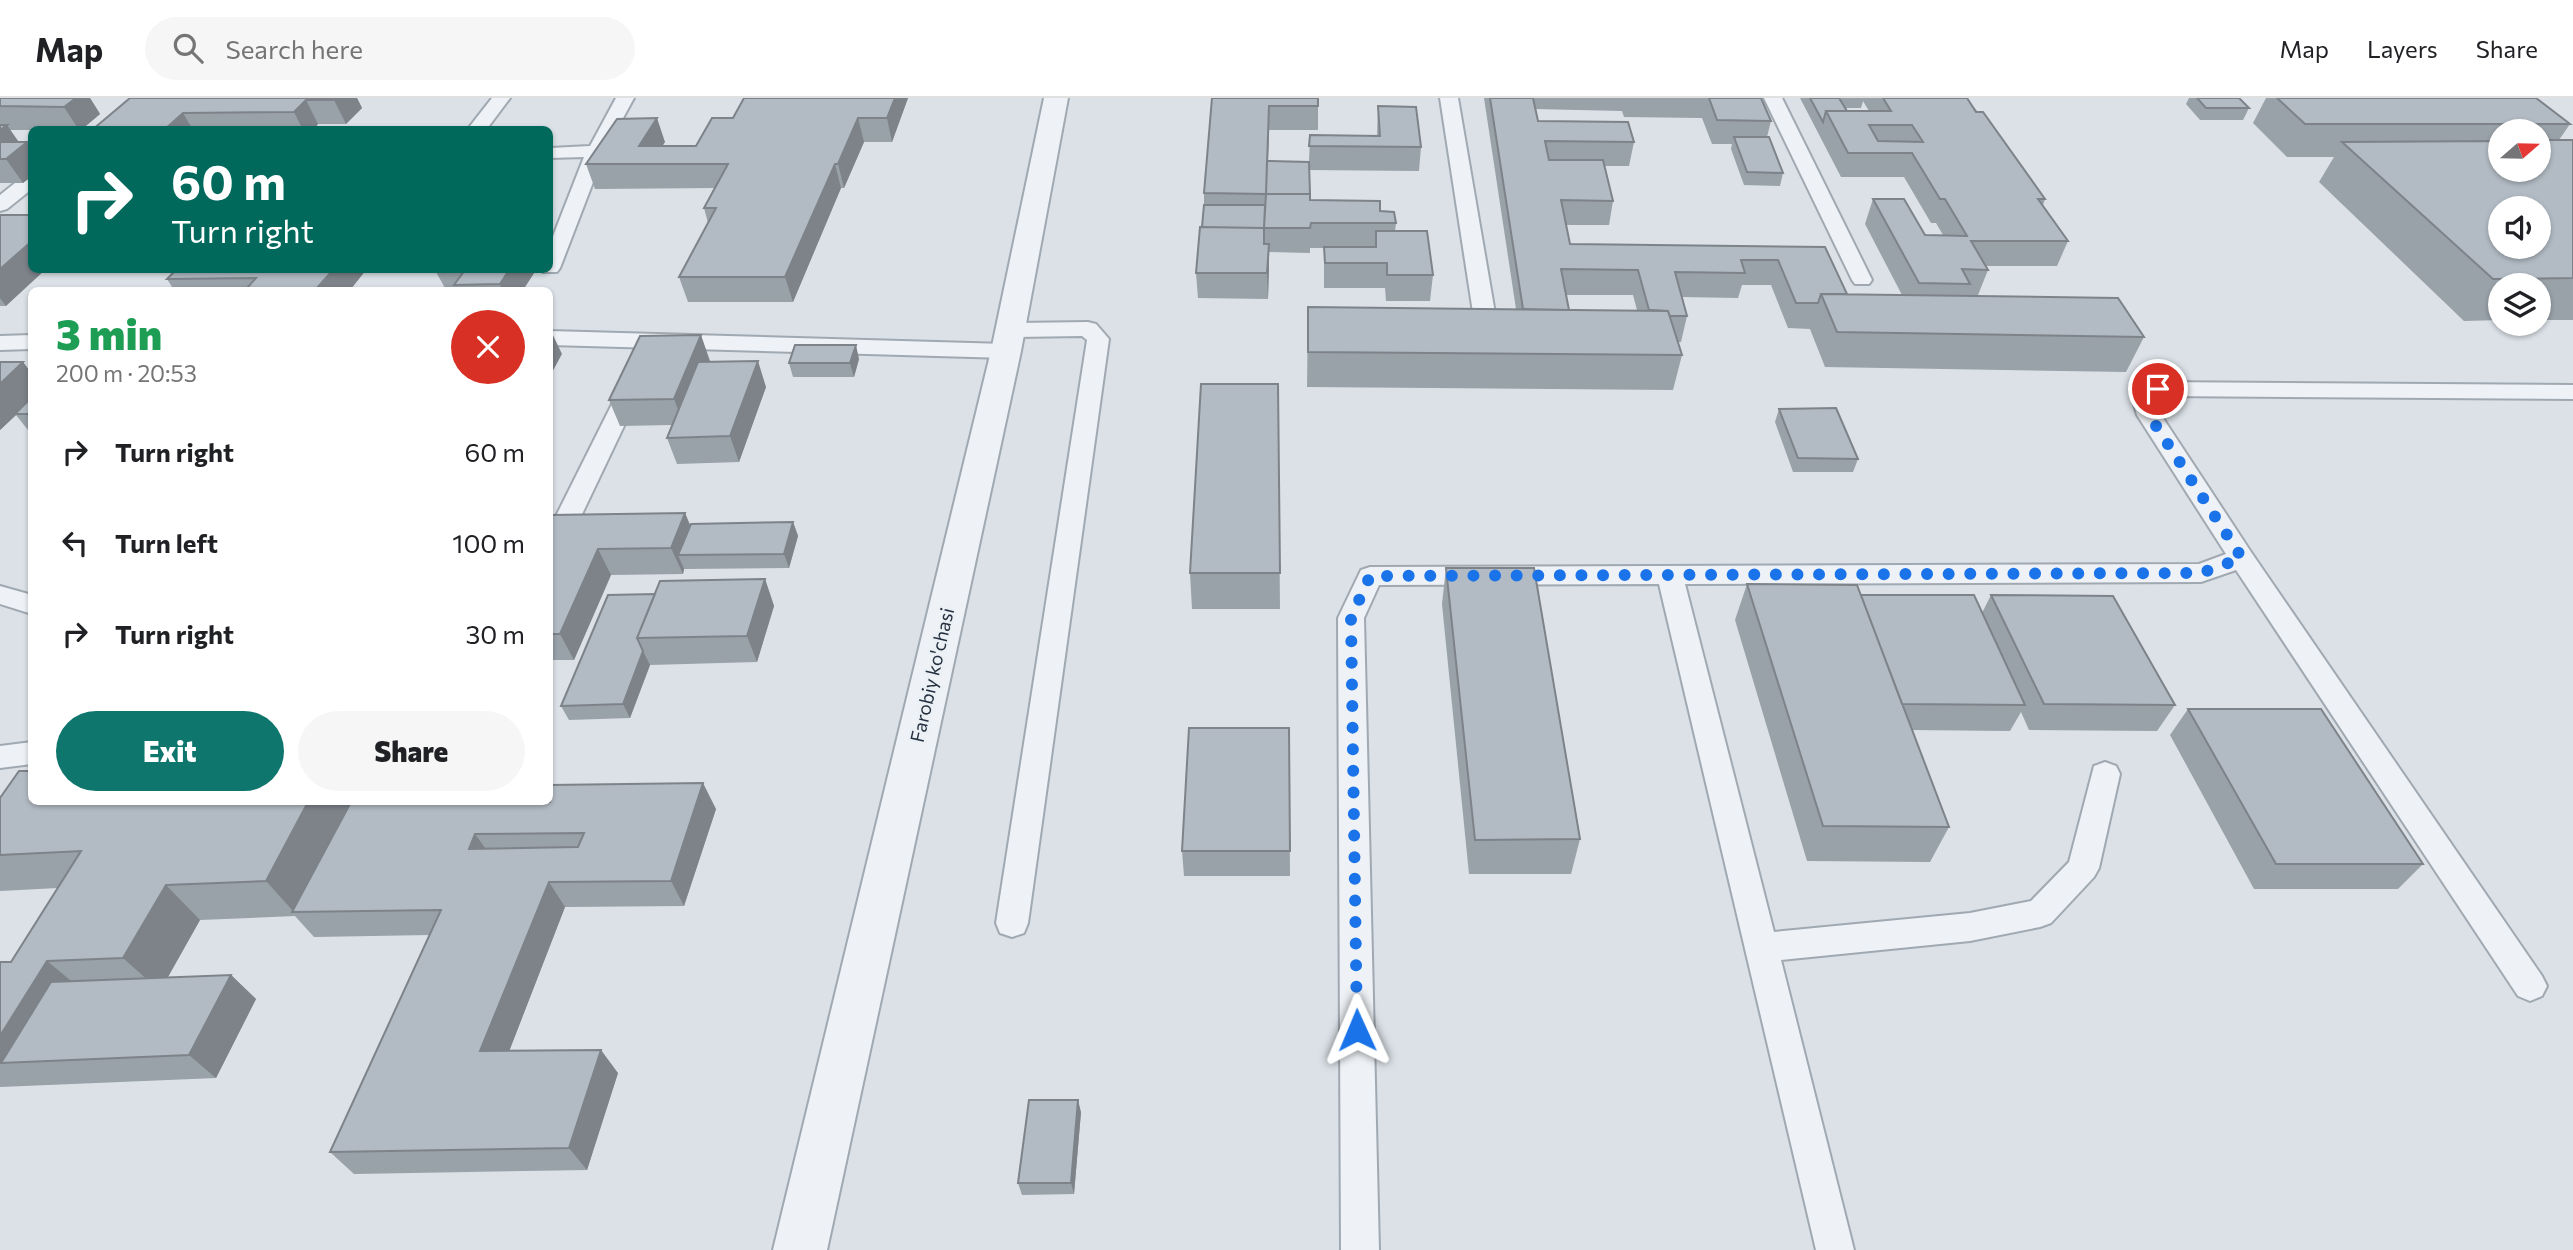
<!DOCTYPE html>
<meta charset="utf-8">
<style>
:root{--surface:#fff;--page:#f6f6f6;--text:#202124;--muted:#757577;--line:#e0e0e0;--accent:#0f766e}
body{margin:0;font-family:Commissioner,sans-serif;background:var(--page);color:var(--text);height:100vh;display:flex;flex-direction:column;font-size:26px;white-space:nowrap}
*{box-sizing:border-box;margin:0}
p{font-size:23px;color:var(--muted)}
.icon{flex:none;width:38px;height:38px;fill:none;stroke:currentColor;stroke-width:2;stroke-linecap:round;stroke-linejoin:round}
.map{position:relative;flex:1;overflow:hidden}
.side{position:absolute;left:28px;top:189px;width:525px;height:518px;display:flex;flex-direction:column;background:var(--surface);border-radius:10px;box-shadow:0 2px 5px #0004}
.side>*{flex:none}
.hud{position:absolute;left:28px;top:28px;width:525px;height:147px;border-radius:10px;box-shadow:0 2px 5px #0004;background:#00695c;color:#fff;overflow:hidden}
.needle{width:46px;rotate:70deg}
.tools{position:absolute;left:2488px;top:21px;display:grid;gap:14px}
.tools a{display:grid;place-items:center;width:63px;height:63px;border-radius:50%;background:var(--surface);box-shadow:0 2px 5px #0004;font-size:35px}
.pin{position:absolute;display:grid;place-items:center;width:60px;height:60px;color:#fff;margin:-30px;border:4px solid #fff;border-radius:50%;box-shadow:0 2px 7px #0007}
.me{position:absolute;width:77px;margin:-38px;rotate:359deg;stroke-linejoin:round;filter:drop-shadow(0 0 5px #0008)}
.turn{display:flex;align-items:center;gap:24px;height:147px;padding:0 28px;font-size:32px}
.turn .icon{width:91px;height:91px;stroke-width:2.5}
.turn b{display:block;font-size:49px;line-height:60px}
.round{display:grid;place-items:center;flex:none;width:74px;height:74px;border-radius:37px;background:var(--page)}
.overview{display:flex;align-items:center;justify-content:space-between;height:119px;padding:0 28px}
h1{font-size:42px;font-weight:800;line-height:52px;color:#1e9e55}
.button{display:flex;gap:14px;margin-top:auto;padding:14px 28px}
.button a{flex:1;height:80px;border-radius:42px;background:var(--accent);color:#fff;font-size:28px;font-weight:800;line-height:80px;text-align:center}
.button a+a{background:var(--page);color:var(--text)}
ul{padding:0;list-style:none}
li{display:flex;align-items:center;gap:21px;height:91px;padding:0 28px}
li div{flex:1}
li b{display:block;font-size:26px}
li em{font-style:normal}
header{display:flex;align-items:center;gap:42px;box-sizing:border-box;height:98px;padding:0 35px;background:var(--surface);border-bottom:2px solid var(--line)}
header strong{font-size:33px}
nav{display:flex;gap:38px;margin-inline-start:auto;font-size:24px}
.search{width:490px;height:63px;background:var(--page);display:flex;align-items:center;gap:18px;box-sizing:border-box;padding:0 24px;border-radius:38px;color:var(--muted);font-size:26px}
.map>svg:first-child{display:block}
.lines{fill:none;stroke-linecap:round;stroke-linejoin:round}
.lane-casing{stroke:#a0a8b1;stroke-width:4}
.street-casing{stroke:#a0a8b1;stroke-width:4}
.lane{fill:#eef1f5;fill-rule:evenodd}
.street{fill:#eef1f5;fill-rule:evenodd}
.wall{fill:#99a1a9;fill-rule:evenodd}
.shaded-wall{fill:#7d8389}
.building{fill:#b2bbc4;stroke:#7d8389;stroke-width:2;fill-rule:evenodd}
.route{stroke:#1a73e8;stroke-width:12;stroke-dasharray:0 21.6}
.labels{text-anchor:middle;stroke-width:5;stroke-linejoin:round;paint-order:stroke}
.street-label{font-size:19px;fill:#24303f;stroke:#ebf0f5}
</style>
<header>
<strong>Map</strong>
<div class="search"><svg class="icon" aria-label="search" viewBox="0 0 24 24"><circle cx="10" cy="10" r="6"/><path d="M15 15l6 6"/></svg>Search here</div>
<nav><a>Map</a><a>Layers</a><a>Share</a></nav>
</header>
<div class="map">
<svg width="2573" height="1152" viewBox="0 0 2573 1152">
<rect width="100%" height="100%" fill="#dbe1e7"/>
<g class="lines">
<g class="lane-casing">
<path id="lane" d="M492,0H510L486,32H467Z
M616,0H634L605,53L560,170L557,174H543L541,172H550V146L584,59L550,60V50L590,48Z
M1440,0H1458L1496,221L1493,226H1477L1474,221Z
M1764,0H1782L1872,182L1869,186H1855L1852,182Z
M32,75V91L7,111L0,113V97L25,77Z
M1088,224L1096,226L1109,241L1028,825L1024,835L1012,839L1000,835L996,825L1087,242L1082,238L1010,239L1002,237L999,232L1002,227L1010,225Z
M550,233L1006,246L1014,248L1017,253L1014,258L1006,260L550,247Z
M32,237V251L0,252V238Z
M633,279L641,281L644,286L574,433L559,454L550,456V430L622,286L625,281Z
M2158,284L2573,287V301L2160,298L2155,303L2161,317L2251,454L2542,878L2547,888L2542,898L2530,903L2518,898L2236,472L2201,484L1685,486L1774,834L1970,815L2031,803L2069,764L2094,668L2105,664L2116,668L2120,676L2099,770L2094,779L2051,825L2040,829L1970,843L1781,862L1854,1152H1816L1659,486L1379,487L1364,520L1379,1152H1341L1338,520L1361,472L1370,469L2199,466L2226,456L2137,317L2133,303L2138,290Z
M0,488L32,497V516L0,506Z
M32,644V666L0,670V648Z"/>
</g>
<g class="street-casing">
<path id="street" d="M1044,0H1068L1021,253L827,1152H773L991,253Z"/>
</g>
<use href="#lane" class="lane"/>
<use href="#street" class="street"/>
</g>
<path class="wall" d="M0,0H90L100,16L81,32H10L19,44L32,51V78L23,85H0Z
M130,0H357L362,10L346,26H318L313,32H92Z
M908,0L892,44H864L844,90H841L793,204H688L679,179L708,125L704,110L714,90L595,91L586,66L665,44L662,48H696L733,20Z
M1212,0H1318V32H1269L1268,63L1309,64L1310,37L1377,38L1378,8L1421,49L1419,73L1309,72L1310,102L1380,113L1396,125L1395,133L1433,177L1430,203H1386L1385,190H1324V150H1310V155L1269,154L1268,201L1198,200L1196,175L1204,107V95Z
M1484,0H1761L1771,23L1767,39L1783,75L1780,88L1744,87L1731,51L1732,46H1712L1702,20L1624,19L1622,13L1535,11L1538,23L1634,44L1629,68H1604L1613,103L1609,127H1566L1570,146L1825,149L1847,196L1902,197L1865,126L1873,101L1925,137H1943L1936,125H1931L1904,79H1841L1800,0H1864L1861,10H1845L1847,13H1869L1863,3L1864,0H1967L2045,101L2043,107L2068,143L2057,168H1986L1988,172L1978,197H1965V198L2144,239L2126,274L1825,269L1810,231L1788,230L1771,187H1742L1738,200L1682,199L1687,218L1681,244H1678L1682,257L1673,292L1307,289L1308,209L1516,211ZM1566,197H1633L1637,212H1569Z
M2189,0H2239L2249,10L2243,22H2200L2186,6Z
M2266,0H2536L2570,26L2559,42H2573V222H2539V187H2501V222L2464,223L2319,84L2334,59H2287L2253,25ZM2501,33H2539V72H2501Z
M0,117L6,208H0Z
M176,172H366L350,192H174L167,181Z
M435,172H536L523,192H446Z
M859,261L854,279H793L789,265Z
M710,263V264L766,289L739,364L677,366L667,340L672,327L620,328L609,302Z
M23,264L32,276V337L16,317L0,332Z
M1278,286L1280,511H1192L1190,475Z
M1779,311L1858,361L1853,374H1793L1775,324Z
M685,415L690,428L793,424L798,438L789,470L684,471L683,476L611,477L574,562H550V417Z
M1446,470L1580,741L1571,776H1469L1442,506Z
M765,481L774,508L757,564L650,567L630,620L569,622L561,608L655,496Z
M1747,486L1861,497L1982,515L1991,497L2175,607L2157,633L2029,632L2021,614L2010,633L1912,632L1949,729L1930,764L1807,763L1735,522Z
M2188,611L2423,766L2398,791H2254L2170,637Z
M1289,630L1290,778H1184L1182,753Z
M0,700L32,704L716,711L684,808L565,809L509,953L618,975L587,1072L354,1076L330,1054L430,837L314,839L295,818L200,822L168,879L231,877L256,901L216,980L0,989V864H11L58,790L0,793Z
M1081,1014L1074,1096L1022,1097L1018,1085Z"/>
<path class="shaded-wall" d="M50,0H90L100,16L81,32H79L64,9Z
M336,0H357L362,10L346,26L334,2Z
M895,0H908L892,44L887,20Z
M306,2L318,26L313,32H303L294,14Z
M1269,8V32L1266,107Z
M183,15L193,32H164Z
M657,20L665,44L651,66L639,48Z
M858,20L864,44L844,90L838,66Z
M7,27L22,49L27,44L32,51V78L23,85L6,61H0V32Z
M835,66L841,90L793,204L785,179Z
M32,143V172H45L6,208L0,200V171Z
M1269,146V171L1268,201L1267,175Z
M333,172H366L350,192H319L317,190Z
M509,172H536L523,192H502L500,186Z
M550,231L562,256L550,278Z
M701,237L710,263L684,327L674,301Z
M856,247L859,261L854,279L850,265Z
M758,263L766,289L739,364L730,338Z
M23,264L32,276V301L15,316L16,317L0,332V286Z
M685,415L696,441L678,457L684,471L683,476L671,450Z
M793,424L798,438L789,470L784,456Z
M598,451L611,477L574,562L560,536Z
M765,481L774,508L757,564L747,538Z
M643,553L650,567L630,620L623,606Z
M703,685L716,711L684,808L671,783Z
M308,704H354L294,814L266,783Z
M475,736L493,761L469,751Z
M549,784L565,809L500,977L480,953Z
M166,787L200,822L160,893L123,860Z
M47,863L87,896L1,965L0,964V938Z
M231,877L256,901L216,980L189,957Z
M601,952L618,975L587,1072L569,1050Z
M1078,1002L1081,1014L1074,1096L1071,1085Z"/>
<path class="building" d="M0,0H76L64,9L0,8Z
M130,0H336L334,2H306L294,14L183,15L164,32H92Z
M744,0H895L887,20H858L838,66H835L785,179H679L716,110H704L728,66H586L617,21L657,20L639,48H696L712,20H733Z
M1212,0H1318V8H1269L1266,96L1204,95Z
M1490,0H1533L1538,23L1628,24L1634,44L1545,43L1549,62H1603L1613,103L1561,102L1570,146L1825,149L1847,196H1821L1818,205H1796L1778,162H1741L1745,175L1675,174L1687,218H1670L1668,213L1649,212L1638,172L1561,171L1569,212L1523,211Z
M1709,0H1761L1771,23L1717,22Z
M1810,0H1839L1847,13H1826L1823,24Z
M1883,0H1967L1976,14H1983L2045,101H2038L2068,143H1971L1988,172L1962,171L1970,186L1919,185L1873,101H1904L1925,137L1967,138L1945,101H1940L1912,55H1848L1826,13H1891ZM1869,27H1912L1923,44L1878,43Z
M2197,0H2239L2249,10H2206Z
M2277,0H2536L2570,26H2305Z
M1378,8L1416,9L1421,49L1309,48L1310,37L1380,38Z
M0,27H7L0,32Z
M1734,39H1769L1783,75L1747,74Z
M2539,42H2573V180L2493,181L2342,44L2501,43V72H2539ZM2501,110H2539V149H2501Z
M0,44H27L6,61H0Z
M1267,63L1309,64L1310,96H1266Z
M1266,96H1310V102L1380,103V113L1394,114L1396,125H1311L1310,130H1264Z
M1204,107H1265L1264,130L1202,129Z
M0,117H32V143L0,171Z
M1200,129L1264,130V146H1269L1267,175H1196Z
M1376,133H1427L1433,177H1387V165H1325L1324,149H1376Z
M176,172H333L317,190H247L256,180L167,181Z
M465,172H509L500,186L454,187Z
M1821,196L2118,200L2144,239L1837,234Z
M1308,209L1668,213L1682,257L1308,254Z
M701,237L674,301L609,302L640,238Z
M795,247H856L850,265H789Z
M758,263L730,338L667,340L698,264Z
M0,264H23L0,286Z
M1201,286H1278L1280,475H1190Z
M32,299V316H15Z
M1836,310L1858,361L1798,360L1779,311Z
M685,415L671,450L598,451L560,536H550V417Z
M793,424L784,456L678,457L691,426Z
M1446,470H1534L1580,741L1475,742Z
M765,481L747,538L637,540L660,483Z
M1747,486L1857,487L1949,729L1823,728Z
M655,496L637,540L643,553L623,606L561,608L608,497Z
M1861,497H1974L2025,607L1902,606Z
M1991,497L2113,498L2175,607L2044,606Z
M2188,611H2321L2423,766H2276Z
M1189,630H1289L1290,753H1182Z
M19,673H32V704H308L266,783L166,787L123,860L47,863L0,938V864H11L81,753L0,757V700Z
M703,685L671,783L549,784L480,953L601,952L569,1050L330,1054L441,812L292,814L351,704H550V687ZM584,735L578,749L469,751L475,736Z
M231,877L189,957L1,965L51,884Z
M1029,1002H1078L1071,1085H1018Z"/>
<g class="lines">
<path class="route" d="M1357,932L1351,520L1370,478L2201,475L2242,460L2149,317L2144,303L2146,295L2158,291"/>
</g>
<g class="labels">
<g class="street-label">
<text transform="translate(932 577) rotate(-77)" y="7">Farobiy ko'chasi</text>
</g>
</g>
</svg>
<div class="tools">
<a><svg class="needle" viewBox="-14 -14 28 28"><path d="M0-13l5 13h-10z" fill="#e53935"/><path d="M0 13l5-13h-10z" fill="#757577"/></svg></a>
<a><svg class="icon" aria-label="sound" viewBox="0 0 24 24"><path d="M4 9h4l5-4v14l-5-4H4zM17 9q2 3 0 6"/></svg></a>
<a><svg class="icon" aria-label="layers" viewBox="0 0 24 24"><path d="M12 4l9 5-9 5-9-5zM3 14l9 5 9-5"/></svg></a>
</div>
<div class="pin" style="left:2158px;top:291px;background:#d93025"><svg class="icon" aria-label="arrive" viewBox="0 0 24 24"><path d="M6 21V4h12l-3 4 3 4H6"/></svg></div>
<svg class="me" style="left:1357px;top:932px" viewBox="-20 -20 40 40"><path d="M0-17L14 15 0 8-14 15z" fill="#1a73e8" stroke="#fff" stroke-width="4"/></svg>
<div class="hud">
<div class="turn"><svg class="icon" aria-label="right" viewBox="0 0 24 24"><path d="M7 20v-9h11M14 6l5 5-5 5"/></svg><div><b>60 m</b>Turn right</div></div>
</div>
<section class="side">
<div class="overview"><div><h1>3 min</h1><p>200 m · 20:53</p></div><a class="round" style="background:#d93025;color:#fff"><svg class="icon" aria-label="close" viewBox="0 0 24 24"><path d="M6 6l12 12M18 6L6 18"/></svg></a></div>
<ul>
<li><svg class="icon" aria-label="right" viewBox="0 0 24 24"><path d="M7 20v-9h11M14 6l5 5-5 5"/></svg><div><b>Turn right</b></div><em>60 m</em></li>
<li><svg class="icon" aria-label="left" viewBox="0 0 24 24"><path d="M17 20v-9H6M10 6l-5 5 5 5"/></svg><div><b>Turn left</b></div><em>100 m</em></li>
<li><svg class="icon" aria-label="right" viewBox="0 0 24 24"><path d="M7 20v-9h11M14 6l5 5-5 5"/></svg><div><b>Turn right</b></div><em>30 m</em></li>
</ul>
<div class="button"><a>Exit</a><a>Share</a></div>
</section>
</div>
